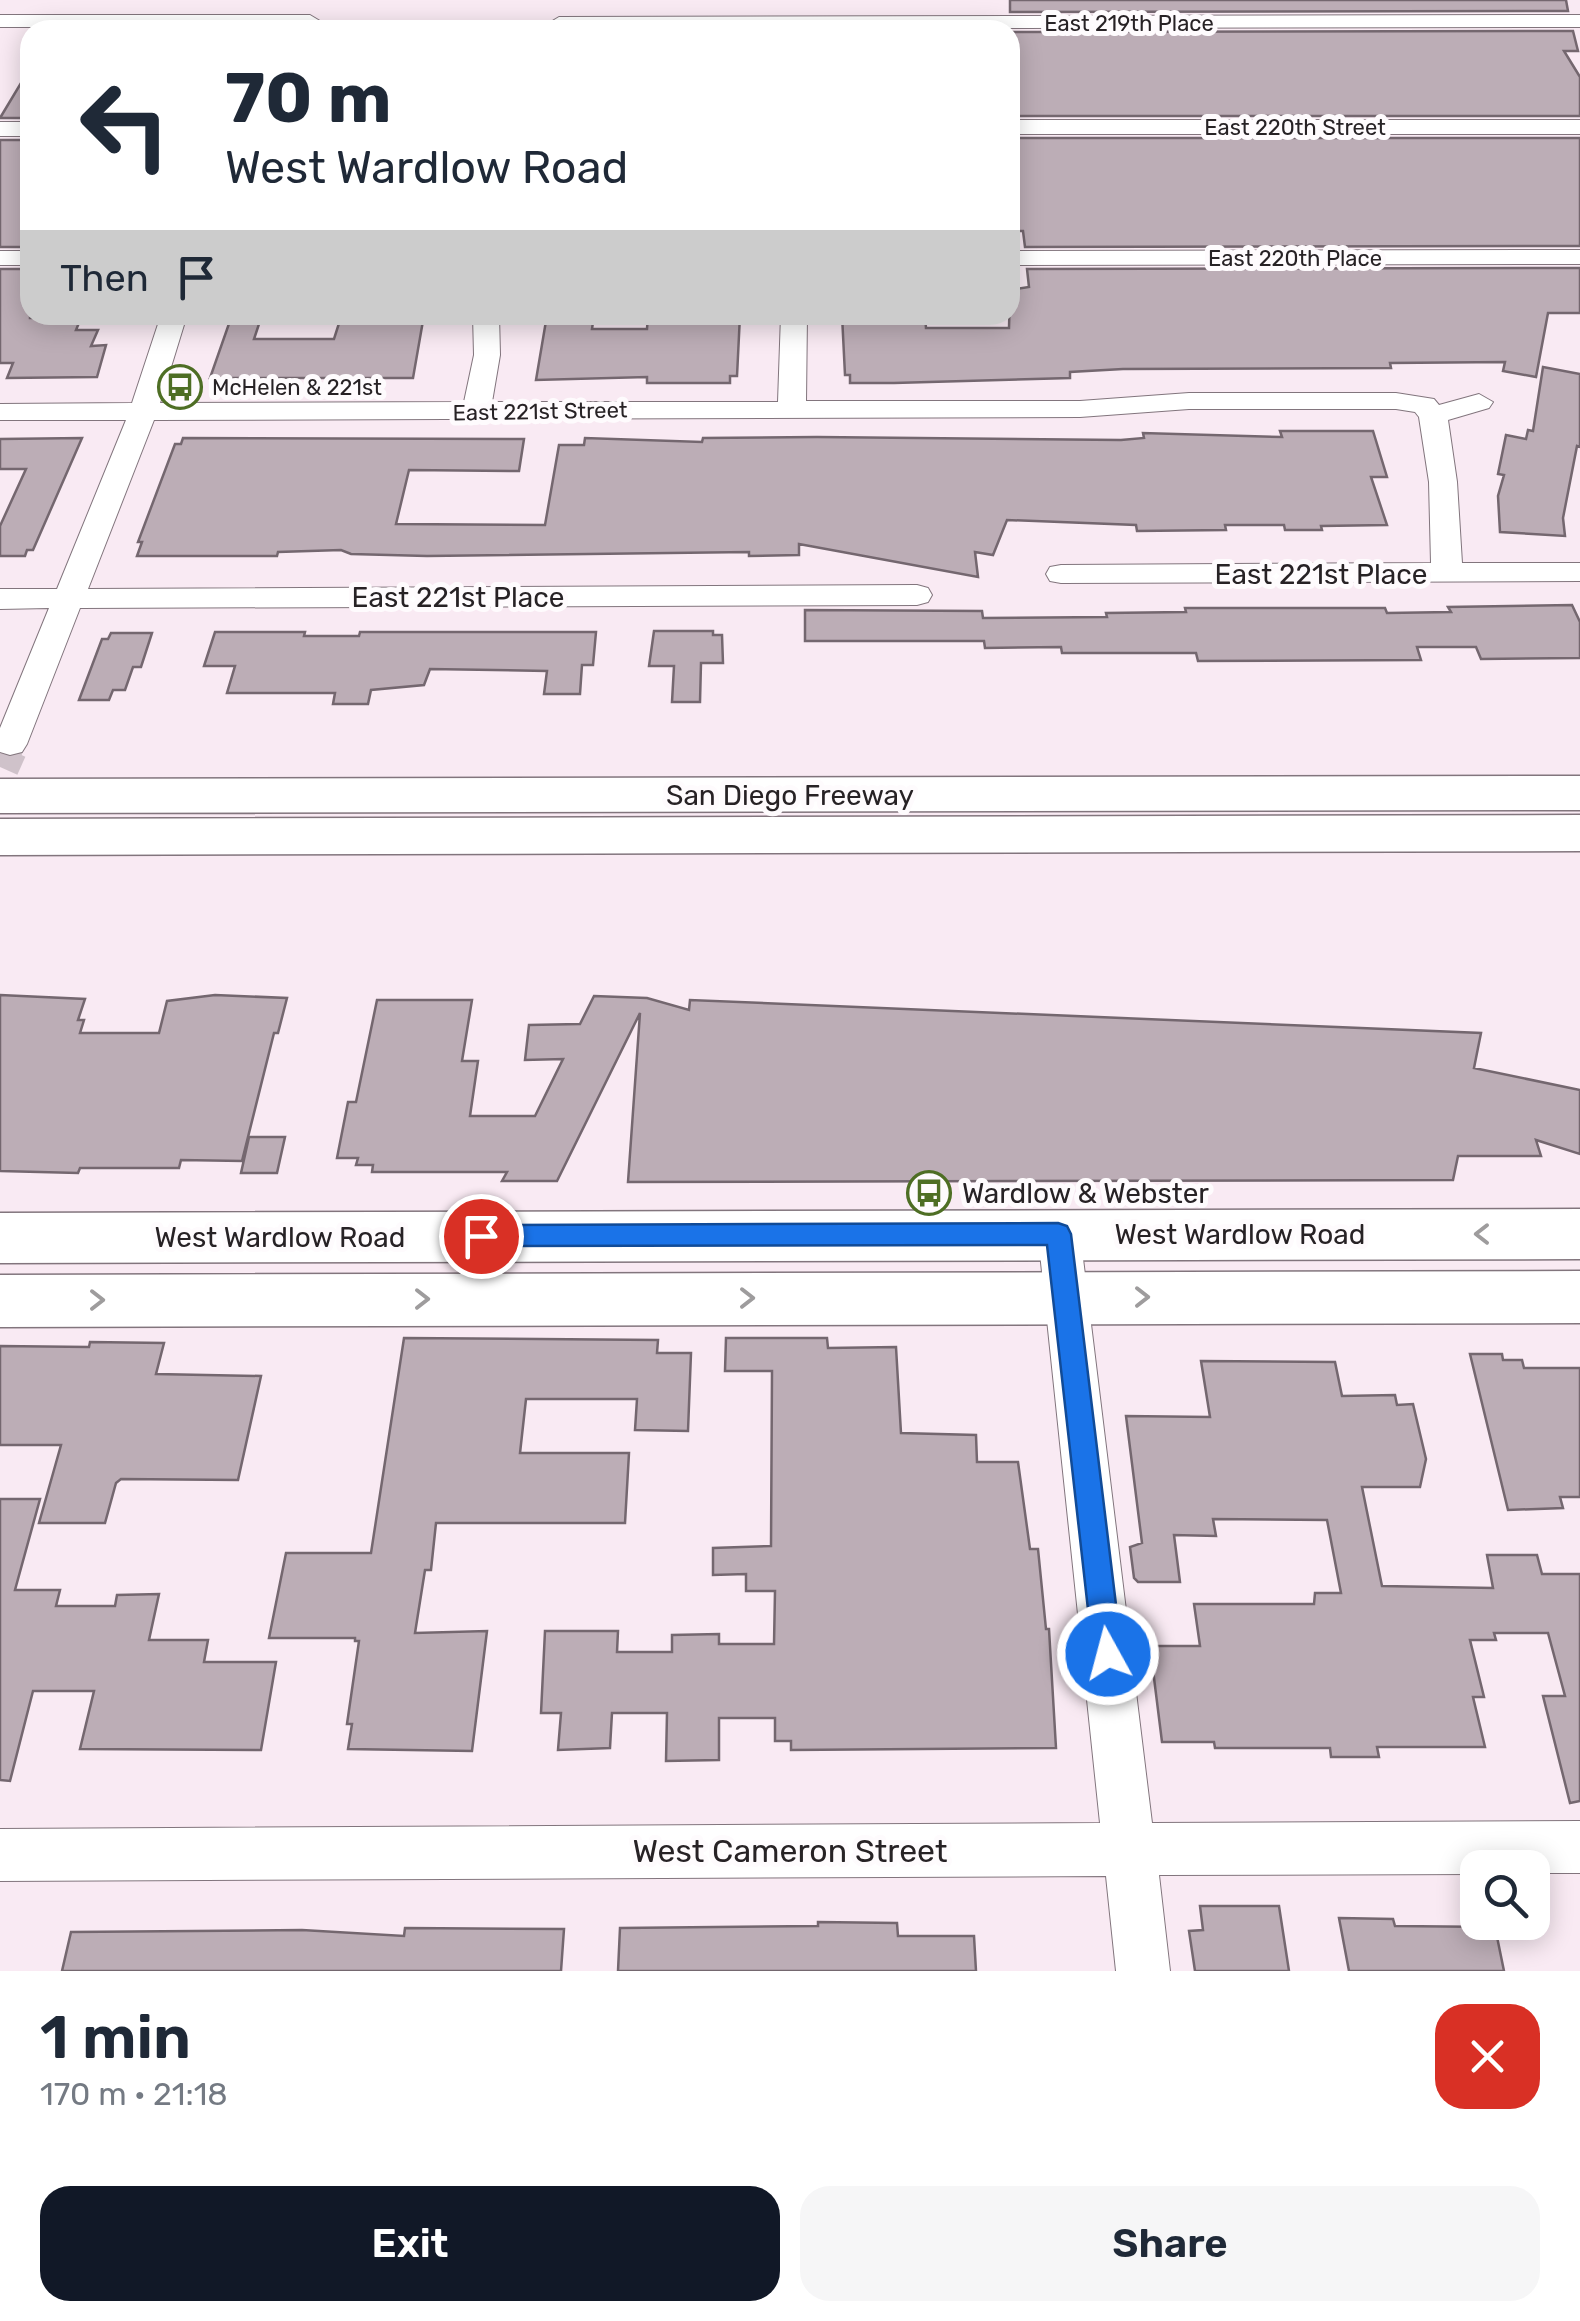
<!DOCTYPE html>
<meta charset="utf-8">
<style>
:root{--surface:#fff;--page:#f6f6f7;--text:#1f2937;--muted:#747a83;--accent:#111827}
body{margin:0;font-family:Rubik,sans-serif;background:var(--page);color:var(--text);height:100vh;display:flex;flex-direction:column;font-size:38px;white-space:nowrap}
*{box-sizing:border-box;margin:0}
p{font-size:32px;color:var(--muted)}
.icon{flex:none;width:55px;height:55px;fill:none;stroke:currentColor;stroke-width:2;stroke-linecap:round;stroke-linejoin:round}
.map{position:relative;height:1971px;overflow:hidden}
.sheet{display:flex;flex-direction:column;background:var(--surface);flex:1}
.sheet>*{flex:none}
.guide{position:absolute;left:20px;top:20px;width:1000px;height:305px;border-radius:30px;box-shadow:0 5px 25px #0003;background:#fff;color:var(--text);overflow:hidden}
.buttons{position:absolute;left:1460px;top:1850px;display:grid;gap:20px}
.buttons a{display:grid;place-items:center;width:90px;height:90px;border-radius:20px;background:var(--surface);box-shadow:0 5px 25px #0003;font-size:50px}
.pin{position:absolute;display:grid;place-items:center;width:85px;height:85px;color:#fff;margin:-42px;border:5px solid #fff;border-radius:50%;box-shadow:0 2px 10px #0007}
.me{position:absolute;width:110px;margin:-55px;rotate:353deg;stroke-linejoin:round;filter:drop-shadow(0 0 8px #0008)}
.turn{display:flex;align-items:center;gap:35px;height:210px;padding:0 40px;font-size:45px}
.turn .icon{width:130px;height:130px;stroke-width:2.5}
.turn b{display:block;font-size:70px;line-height:85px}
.then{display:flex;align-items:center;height:95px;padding:0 40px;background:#0003;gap:20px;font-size:38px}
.round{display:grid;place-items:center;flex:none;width:105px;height:105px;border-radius:30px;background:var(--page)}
.head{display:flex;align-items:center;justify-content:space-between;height:170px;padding:0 40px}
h1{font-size:60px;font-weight:600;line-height:75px}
.action{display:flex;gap:20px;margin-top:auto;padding:20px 40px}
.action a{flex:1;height:115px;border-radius:30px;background:var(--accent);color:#fff;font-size:40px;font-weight:600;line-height:115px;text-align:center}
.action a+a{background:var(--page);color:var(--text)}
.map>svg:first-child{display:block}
.building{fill:#bcadb6;stroke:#74676f;stroke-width:2.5}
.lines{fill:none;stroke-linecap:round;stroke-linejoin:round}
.street-tunnel-far1{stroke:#cfc2ca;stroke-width:30;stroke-dasharray:30 15;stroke-linecap:butt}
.street-tunnel{stroke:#cfc2ca;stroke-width:38;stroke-dasharray:38 19;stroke-linecap:butt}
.street-casing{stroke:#82757d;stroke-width:2}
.secondary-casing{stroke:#82757d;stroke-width:3}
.highway-casing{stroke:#82757d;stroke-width:3}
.street{fill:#fff;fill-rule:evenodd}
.secondary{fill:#fff;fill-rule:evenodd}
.highway{fill:#fff;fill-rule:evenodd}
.oneway{stroke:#9e9c9d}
.route{fill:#1a73e8;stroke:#114b97;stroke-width:2.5}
.labels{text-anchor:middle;stroke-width:10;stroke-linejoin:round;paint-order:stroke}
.far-street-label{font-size:22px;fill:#272225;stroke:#fefbfd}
.far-poi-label{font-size:22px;fill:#272225;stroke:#fefbfd;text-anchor:start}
.street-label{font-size:28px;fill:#272225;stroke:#fefbfd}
.poi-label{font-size:28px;fill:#272225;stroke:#fefbfd;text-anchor:start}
.near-street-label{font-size:32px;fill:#272225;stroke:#fefbfd}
</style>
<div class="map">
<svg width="1580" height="1971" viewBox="0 0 1580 1971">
<rect width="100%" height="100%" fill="#f9eaf3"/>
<path class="building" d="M1010,0H1566L1568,11L1010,12Z
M1573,31L1578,51H1564L1580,77V116H1010V32Z
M30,68V118H0Z
M1010,138H1580V246L1025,247L1023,231H1010Z
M0,140H30V247H0Z
M1580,268V313H1548L1536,377L1503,371L1505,362L1390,363L1391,368L1123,369L1070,372V378L894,383H850V375H845L842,315H925L926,328H1009L1010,290L1029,287L1027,269Z
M0,269H30V318H81L76,330H98L91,346L106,345L97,377L7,378L13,363H0Z
M232,315H262L254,339H334L341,317L424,315L413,378H210Z
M547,315H594L592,329H647L648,315H740L737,376H730V383H647V377L536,380Z
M1543,367L1580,374V447L1577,446L1563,518L1565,536L1500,532L1498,496L1504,475L1498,474L1506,435L1526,439L1528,430L1533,431Z
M1280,431H1373L1387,477H1371L1387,525L1321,526L1322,530H1285L1284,525H1225L1226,530L1137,531L1136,525L1007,520L993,555L975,552L978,577L799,544V555L749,556V552L427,556L351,554L341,550L278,552L277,556H137L142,542H138L175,444H181L183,438L524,439L519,471L409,470L396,524L545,525L559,445H584L585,438L702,442L703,438L817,437L1121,440L1144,438L1143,433L1282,437Z
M82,438L33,550H27L25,556H0V526L26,469H0V439Z
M1572,605L1580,622V658L1481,659L1476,647H1417L1421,660L1198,661L1196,653H1062L1061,647L985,648L984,641H805V610L982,611L983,618L1107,617L1106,613L1186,612L1185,608H1385L1387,613L1451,612L1448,607Z
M654,631H713V635H722L723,663H701L700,702H672L674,666H649Z
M215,632H305L304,636H359L360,632H596L593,665H582L580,694H544L547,671L430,669L424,685L371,690L368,704H333L335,693H227L235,666H204Z
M111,633H152L141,667H133L125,690H113L109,700H79L102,639H108Z
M0,995L85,999L78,1020H84L80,1033H159L167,1001L215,995L287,998L278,1033H274L242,1161L181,1160L179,1168H80L78,1173L0,1171Z
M594,996L647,998L689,1010L690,1000L1481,1033L1474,1068L1580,1090V1154L1536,1140L1541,1156H1458L1453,1180L628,1182L640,1013L557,1181H502L507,1172H372L373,1165H356L358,1158H337L348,1102H356L377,1000H472L462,1061H478L470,1116H535L563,1059L525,1060L529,1025L580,1024Z
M249,1137H285L277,1173H241Z
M404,1338L658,1340L657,1353H691L688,1431L635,1430L637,1399H526L520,1453H629L625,1523H436L431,1570H425L415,1633L487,1631L472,1751L348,1749L352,1724H347L359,1641H355V1638H269L286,1553H371Z
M726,1338H827L828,1348L896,1347L901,1433L976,1435L977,1462H1018L1030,1549H1038L1046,1629H1049L1056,1748L791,1750V1741H775V1718H719V1760L666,1761L667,1713H612L610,1748L558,1750L561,1713H541L545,1631H618L617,1652H672V1635L719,1634V1644H774L775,1591H746V1574L713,1575V1548L771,1546L772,1371H725Z
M90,1342L164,1343L156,1374L261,1376L238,1480L121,1479L116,1483L105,1523H39L61,1445H0V1346L89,1347Z
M1470,1354H1502L1503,1360H1522L1524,1368H1580V1497H1560L1563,1508L1508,1510Z
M1201,1361L1335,1362L1342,1396L1395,1395L1397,1405L1413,1404L1426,1459L1420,1487H1362L1382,1586L1493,1588L1487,1555H1537L1542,1574H1580V1801L1570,1803L1543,1696H1565L1548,1633H1494L1496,1640H1470L1484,1697H1473L1485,1747H1377L1379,1757H1331L1330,1748H1215L1214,1742H1162L1150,1646H1200L1194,1604H1314L1315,1593H1341L1327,1520L1213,1519L1216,1536L1174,1535L1180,1582H1138L1134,1578L1130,1547L1142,1543L1126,1416L1210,1417Z
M0,1499H40L15,1590H60L56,1606H115L117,1595L159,1594L149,1640H208L204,1662H276L261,1750L80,1749L94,1691H33L10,1781L0,1780Z
M1200,1906H1279L1289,1971H1195L1189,1931L1203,1930Z
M1339,1918L1393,1919L1395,1926L1495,1927L1504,1971H1349Z
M818,1922L897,1923L898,1936H974L976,1971H618L620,1928L818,1926Z
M405,1928L564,1929L561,1971H62L71,1932L302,1930L404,1936Z"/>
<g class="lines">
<path class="street-tunnel-far1" d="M7,751L10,744"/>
<path class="street-tunnel" d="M0,767L8,749"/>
<g class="street-casing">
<path id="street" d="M0,15H310L320,21L310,27H0Z
M1580,15V27L559,29L549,23L559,17Z
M1010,120H1580V134H1010Z
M0,122H30V136H0Z
M1580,250V264L1010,265V251Z
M0,251H30V265H0Z
M161,315H187L160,403L464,402L474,355L473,315H499L500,355L492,402H778L781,315H807L806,401H1080L1189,393H1396L1434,399L1439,405L1479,394L1493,402L1489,408L1448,420L1457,482L1462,563H1580V581L1061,583L1050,581L1046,574L1050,567L1061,565L1431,563L1429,482L1419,417L1415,412L1396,409H1189L1080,417L154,420L88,589L917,585L928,588L932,595L928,602L917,605L80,608L27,744L22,752L10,755L0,752V728L49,608L0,609V589H57L126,420H0V404L132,403Z
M1059,1216L1074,1222L1080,1234L1152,1823L1580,1821V1873H1532V1868H1478V1874L1159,1875L1170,1971H1116L1106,1876L0,1881V1829L1100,1823L1038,1234L1044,1222Z"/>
</g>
<g class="secondary-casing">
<path id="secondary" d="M1580,1209V1259L0,1263V1213Z
M1580,1271V1323L0,1327V1275Z"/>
</g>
<g class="highway-casing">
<path id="highway" d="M1580,776V810L0,813V779Z
M1580,815V851L0,855V819Z"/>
</g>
<use href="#street" class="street"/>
<use href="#secondary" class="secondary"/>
<use href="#highway" class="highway"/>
</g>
<defs><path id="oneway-chevron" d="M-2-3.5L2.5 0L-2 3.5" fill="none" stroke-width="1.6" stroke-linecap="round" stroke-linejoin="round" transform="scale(2.5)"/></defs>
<g class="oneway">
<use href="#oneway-chevron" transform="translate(1482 1234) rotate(180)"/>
<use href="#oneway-chevron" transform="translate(1142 1297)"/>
<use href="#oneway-chevron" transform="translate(747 1298)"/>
<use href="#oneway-chevron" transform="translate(422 1299)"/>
<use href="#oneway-chevron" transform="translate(97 1300)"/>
</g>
<path class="route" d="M1058,1223L1067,1226L1071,1234L1122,1654L1118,1664L1108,1668L1097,1664L1093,1654L1047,1245L481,1246L472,1243L469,1236L472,1228L481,1225Z"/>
<defs>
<g id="bus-ring" transform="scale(2.25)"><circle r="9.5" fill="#fefbfd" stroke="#4e6e24" stroke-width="1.5"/><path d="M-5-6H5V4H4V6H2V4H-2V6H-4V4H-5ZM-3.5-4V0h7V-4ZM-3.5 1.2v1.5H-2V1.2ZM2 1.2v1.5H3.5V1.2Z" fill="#4e6e24"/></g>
</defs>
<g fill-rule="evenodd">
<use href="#bus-ring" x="180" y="387"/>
<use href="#bus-ring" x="929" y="1193"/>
</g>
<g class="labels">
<g class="far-street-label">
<text x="1129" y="31">East 219th Place</text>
<text x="1295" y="135">East 220th Street</text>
<text x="1295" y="266">East 220th Place</text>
<text transform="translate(540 411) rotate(-1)" y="8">East 221st Street</text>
</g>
<g class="far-poi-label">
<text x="212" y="395">McHelen &amp; 221st</text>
</g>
<g class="street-label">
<text x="1321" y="584">East 221st Place</text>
<text x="458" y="607">East 221st Place</text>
<text x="790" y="805">San Diego Freeway</text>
<text x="1240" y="1244">West Wardlow Road</text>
<text x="280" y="1247">West Wardlow Road</text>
</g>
<g class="poi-label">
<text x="962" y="1203">Wardlow &amp; Webster</text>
</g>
<g class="near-street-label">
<text x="790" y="1862">West Cameron Street</text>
</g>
</g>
</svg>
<div class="buttons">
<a><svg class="icon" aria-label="search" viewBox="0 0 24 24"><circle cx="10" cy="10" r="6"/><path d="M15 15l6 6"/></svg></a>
</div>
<div class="pin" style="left:481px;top:1236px;background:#d93025"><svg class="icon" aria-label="arrive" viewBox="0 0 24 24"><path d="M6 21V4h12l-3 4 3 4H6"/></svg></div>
<svg class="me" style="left:1108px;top:1654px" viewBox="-20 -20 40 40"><circle r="17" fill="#1a73e8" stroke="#fff" stroke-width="3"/><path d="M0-11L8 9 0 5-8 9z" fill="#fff"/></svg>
<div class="guide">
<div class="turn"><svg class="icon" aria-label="left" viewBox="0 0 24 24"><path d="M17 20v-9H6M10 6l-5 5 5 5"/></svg><div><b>70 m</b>West Wardlow Road</div></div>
<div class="then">Then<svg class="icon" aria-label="arrive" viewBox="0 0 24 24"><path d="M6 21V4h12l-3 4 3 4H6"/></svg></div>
</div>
</div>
<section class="sheet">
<div class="head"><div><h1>1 min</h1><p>170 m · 21:18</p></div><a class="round" style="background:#d93025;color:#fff"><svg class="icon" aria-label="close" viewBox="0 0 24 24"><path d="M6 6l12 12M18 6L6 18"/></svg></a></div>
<div class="action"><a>Exit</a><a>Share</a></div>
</section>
